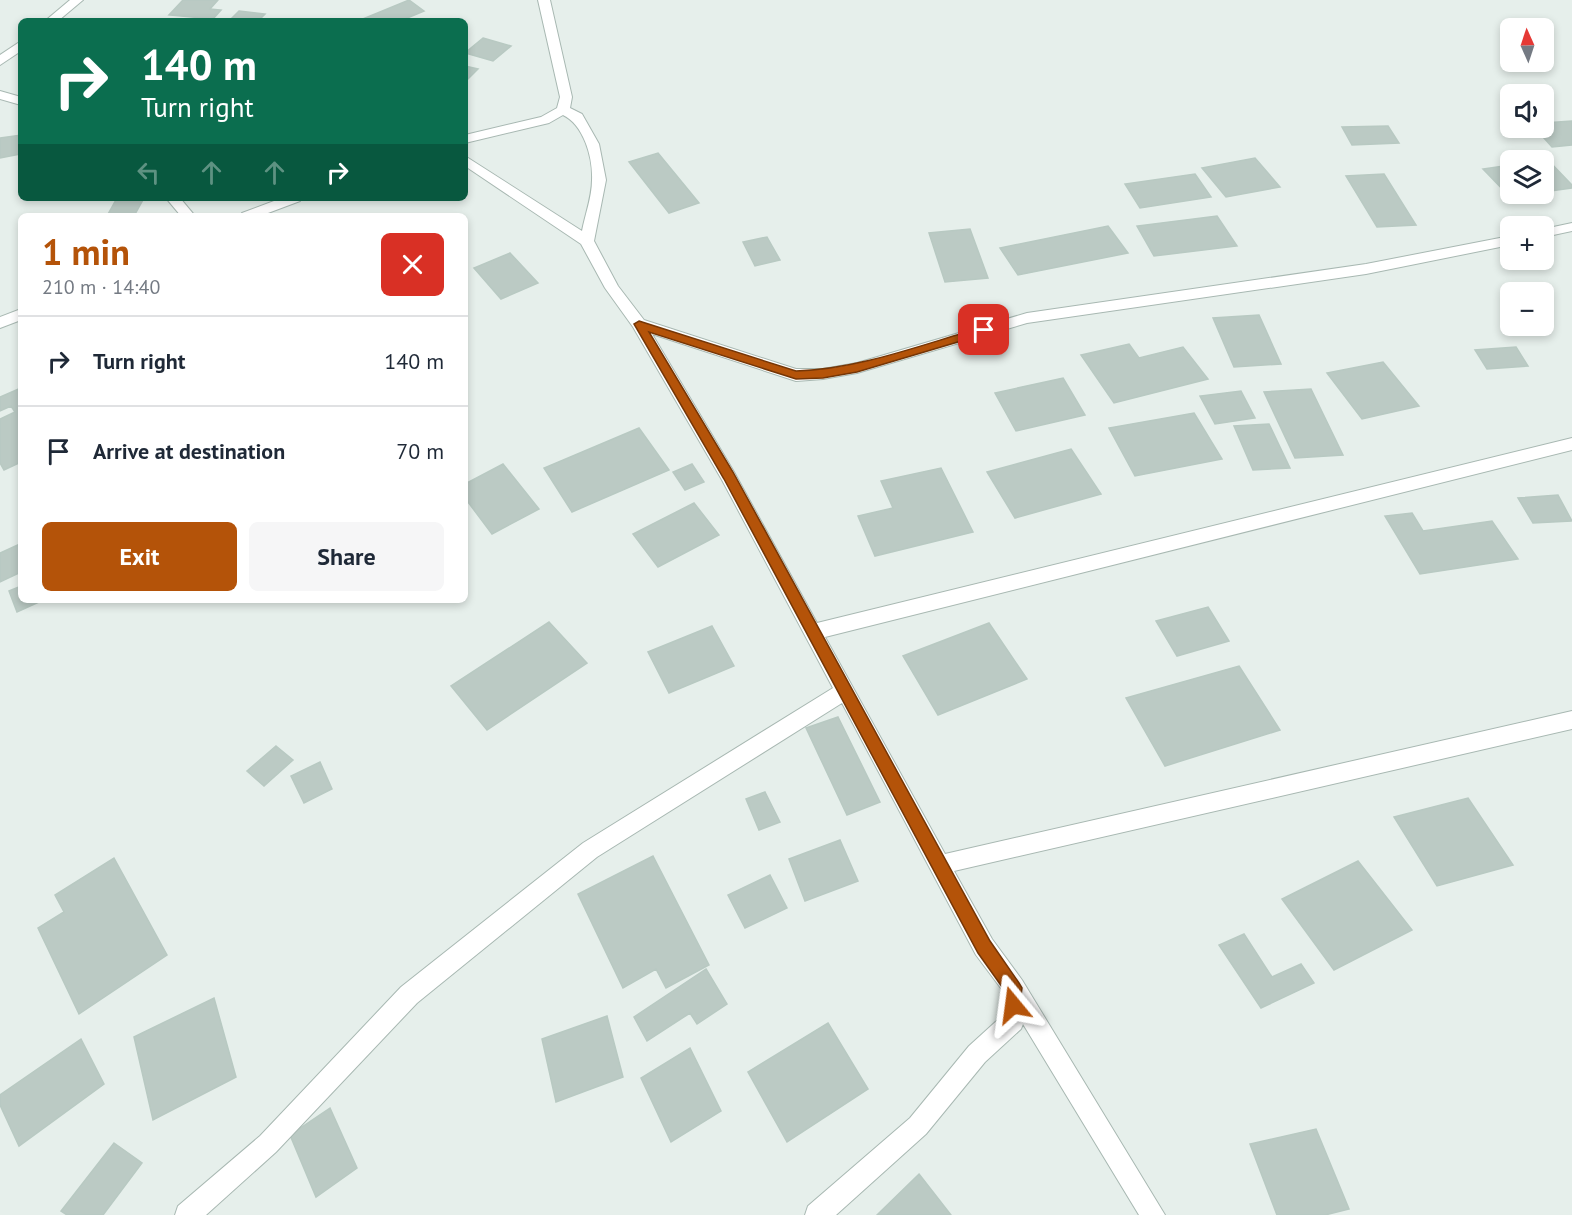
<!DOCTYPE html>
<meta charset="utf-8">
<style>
:root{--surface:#fff;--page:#f6f6f7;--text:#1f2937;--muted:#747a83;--line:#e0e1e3;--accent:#b45309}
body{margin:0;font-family:"PT Sans",sans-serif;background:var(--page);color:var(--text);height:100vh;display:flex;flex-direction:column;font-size:22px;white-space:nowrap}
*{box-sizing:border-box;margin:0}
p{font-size:20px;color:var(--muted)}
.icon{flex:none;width:33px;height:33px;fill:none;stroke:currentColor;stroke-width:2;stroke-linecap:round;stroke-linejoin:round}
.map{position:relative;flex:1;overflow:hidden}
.panel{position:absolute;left:18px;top:213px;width:450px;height:390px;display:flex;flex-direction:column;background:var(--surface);border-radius:9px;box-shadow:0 3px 9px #0003}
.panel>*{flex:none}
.banner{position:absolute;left:18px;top:18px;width:450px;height:183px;border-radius:9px;box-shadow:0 3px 9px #0003;background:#0b6e4f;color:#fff;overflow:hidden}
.needle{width:39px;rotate:357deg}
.controls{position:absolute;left:1500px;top:18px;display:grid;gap:12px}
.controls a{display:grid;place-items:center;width:54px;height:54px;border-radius:9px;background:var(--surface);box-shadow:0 3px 9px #0003;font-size:30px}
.pin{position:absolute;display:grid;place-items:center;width:51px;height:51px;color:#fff;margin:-26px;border-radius:12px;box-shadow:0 3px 9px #0006}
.me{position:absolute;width:66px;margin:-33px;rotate:344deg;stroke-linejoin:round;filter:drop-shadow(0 0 4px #0008)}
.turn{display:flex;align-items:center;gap:21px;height:126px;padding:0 24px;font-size:27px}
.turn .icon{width:78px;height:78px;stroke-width:2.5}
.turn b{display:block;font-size:42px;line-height:51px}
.lanes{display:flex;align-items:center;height:57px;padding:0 24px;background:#0003;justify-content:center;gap:30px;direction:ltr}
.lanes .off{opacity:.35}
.round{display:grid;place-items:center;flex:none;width:63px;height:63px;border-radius:9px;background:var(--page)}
.headline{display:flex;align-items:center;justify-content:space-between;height:102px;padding:0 24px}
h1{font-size:36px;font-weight:800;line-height:45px;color:var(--accent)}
.cta{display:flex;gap:12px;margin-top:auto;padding:12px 24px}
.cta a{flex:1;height:69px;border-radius:9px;background:var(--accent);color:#fff;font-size:24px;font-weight:800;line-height:69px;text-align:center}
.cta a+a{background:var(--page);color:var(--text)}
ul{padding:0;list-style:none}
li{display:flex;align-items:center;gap:18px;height:90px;padding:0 24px;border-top:2px solid var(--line)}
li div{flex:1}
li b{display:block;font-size:22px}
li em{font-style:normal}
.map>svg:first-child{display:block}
.building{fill:#bbcac4;stroke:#b8c9c2;stroke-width:1.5}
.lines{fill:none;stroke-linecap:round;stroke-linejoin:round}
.minor-casing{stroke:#a8b8b2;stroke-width:2}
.minor{fill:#fff;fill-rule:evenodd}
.route{fill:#b45309;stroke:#753606;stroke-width:1.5}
</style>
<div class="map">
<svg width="1572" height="1215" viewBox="0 0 1572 1215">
<rect width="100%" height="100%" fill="#e6efeb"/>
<path class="building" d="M183,0H218L210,9L221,10L213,19L169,15Z
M409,0L424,11L400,21H358Z
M239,11L265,14L258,21H229Z
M483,38L511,46L493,61L465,53Z
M465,66L478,69L465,82Z
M1572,121V145L1552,147L1535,128H1544V123Z
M1388,126L1399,143L1352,145L1342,127Z
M21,135V154L0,158V138Z
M658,153L699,203L669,213L629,162Z
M1255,158L1280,187L1226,197L1202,168Z
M1548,160L1572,185V188L1544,192V161Z
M1510,165V194H1535L1510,197L1483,169Z
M1195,174L1211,197L1140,208L1125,184Z
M1384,174L1416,225L1377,227L1346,176Z
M117,198H144L134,216H107Z
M1217,216L1237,246L1154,256L1137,226Z
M1108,226L1128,253L1018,275L1000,248Z
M970,229L988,278L945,282L929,233Z
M767,237L780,260L755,266L743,242Z
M510,253L538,283L501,299L474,268Z
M1259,315L1281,364L1234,367L1213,318Z
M1129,344L1139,358L1183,347L1208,379L1114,403L1081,355Z
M1516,347L1528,366L1487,369L1475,350Z
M1383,362L1419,406L1362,419L1327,373Z
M1063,378L1085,415L1016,431L995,393Z
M21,388V462L4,470L0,463V419L15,412L11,406L0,411V397Z
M1311,389L1343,455L1295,458L1264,392Z
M1241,391L1255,418L1215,424L1200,396Z
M1194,413L1222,459L1135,476L1109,428Z
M1269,424L1290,468L1253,470L1234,426Z
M639,428L669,470L572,512L544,468Z
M1071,449L1101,494L1015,518L987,472Z
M503,464L539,509L492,534L465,498V484Z
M692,464L704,482L685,490L673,472Z
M941,468L973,532L875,556L858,516L893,508L881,481Z
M1558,495L1572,521L1533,523L1518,498Z
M694,503L719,535L658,567L633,534Z
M1412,513L1423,531L1492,521L1518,559L1420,574L1385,516Z
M20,544L21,572L0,582V553Z
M21,586V600H39V602L17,612L9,591Z
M1208,607L1229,641L1177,656L1156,621Z
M549,622L587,663L487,730L451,686Z
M989,623L1027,679L938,715L903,656Z
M712,626L734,666L669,693L648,652Z
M1239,666L1280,730L1165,766L1126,698Z
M838,717L880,802L847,815L806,728Z
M276,746L293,760L264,786L247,771Z
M320,762L332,789L304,803L291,776Z
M765,792L780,822L759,830L746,799Z
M1468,798L1513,865L1437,886L1394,817Z
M840,840L858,881L805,901L789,859Z
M653,856L709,965L666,988L656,969L623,988L578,894Z
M114,858L167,955L79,1014L38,928L64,912L55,895Z
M1358,861L1412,930L1334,970L1282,899Z
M770,875L787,908L745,928L728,895Z
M1244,934L1272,977L1301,964L1314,983L1261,1008L1219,945Z
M706,969L727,1004L697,1024L690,1013L647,1041L634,1017Z
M214,998L236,1077L153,1120L134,1037Z
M607,1016L623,1077L556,1102L542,1039Z
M828,1023L868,1089L787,1142L748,1072Z
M81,1039L104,1084L19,1146L0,1105V1095Z
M690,1048L721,1111L671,1142L641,1078Z
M330,1108L357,1168L316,1197L290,1135Z
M1316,1129L1349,1209L1325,1215H1277L1250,1144Z
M114,1143L142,1163L103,1215H67L61,1211Z
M919,1174L951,1215H877Z"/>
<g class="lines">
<g class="minor-casing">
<path id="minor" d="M70,0H83L58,21H45Z
M538,0H550L572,97L570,108L582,114L599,144L606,180L594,241L618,286L644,320L796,369H823L857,363L1027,313L1366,264L1510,236V245L1366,274L1027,323L857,373L823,379L796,381L652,334L734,472L817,623L1572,438V450L825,637L945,854L1572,711V729L954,871L992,939L1022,980L1165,1215H1139L1023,1024L1021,1029L985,1062L926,1134L836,1215H805L808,1206L910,1118L969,1046L1002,1016L1003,991L976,955L842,703L597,857L417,1003L276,1152L206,1215H175L178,1206L260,1136L401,987L583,843L833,688L722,480L633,327L605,288L581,244L465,166V156L582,231C585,215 592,197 592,180C593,158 584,125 563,115L549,123L465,143V135L541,117L557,108L560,97Z
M21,41V51L0,65V55Z
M0,91L21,97V105L0,99Z
M166,198H180L195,216H181Z
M282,198H302L300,201L260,216H240L242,213Z
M1572,223V231L1544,237V229Z
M21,309V320L0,328V317Z"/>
</g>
<use href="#minor" class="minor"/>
</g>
<path class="route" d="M639,321L796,371C861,369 923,344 984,327L990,330L988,333L857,372L823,378L796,379L649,332L733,472L990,941L1019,983L1022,988L1019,1011L1013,1013L1007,1011L1005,1005V991L978,953L724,479L634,324Z"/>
</svg>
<div class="controls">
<a><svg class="needle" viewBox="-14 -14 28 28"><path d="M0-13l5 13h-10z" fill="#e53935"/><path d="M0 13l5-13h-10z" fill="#747a83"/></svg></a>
<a><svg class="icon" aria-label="sound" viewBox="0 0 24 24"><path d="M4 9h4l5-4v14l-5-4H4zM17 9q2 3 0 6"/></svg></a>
<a><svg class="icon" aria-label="layers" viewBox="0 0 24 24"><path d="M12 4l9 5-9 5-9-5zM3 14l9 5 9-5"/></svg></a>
<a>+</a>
<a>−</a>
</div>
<div class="pin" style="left:984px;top:330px;background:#d93025"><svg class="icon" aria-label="arrive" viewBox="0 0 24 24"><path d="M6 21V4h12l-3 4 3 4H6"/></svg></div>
<svg class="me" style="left:1013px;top:1005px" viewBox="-20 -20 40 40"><path d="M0-17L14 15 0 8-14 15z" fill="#b45309" stroke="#fff" stroke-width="4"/></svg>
<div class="banner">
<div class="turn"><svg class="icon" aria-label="right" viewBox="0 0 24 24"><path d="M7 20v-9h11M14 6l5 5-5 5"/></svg><div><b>140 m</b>Turn right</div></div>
<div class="lanes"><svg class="icon off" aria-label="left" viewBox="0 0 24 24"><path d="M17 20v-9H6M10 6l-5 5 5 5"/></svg><svg class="icon off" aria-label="ahead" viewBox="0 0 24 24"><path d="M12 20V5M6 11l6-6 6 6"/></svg><svg class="icon off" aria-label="ahead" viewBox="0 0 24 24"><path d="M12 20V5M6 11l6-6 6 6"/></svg><svg class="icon" aria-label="right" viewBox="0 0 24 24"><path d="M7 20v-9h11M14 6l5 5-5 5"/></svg></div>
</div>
<section class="panel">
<div class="headline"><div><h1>1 min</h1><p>210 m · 14:40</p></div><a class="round" style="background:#d93025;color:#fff"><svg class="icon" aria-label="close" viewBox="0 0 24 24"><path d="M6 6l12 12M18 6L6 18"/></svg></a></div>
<ul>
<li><svg class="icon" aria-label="right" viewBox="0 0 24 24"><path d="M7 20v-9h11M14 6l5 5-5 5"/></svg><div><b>Turn right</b></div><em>140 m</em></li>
<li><svg class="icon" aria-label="arrive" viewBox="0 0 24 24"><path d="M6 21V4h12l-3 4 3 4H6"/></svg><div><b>Arrive at destination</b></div><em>70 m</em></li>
</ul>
<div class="cta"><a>Exit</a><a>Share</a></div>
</section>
</div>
